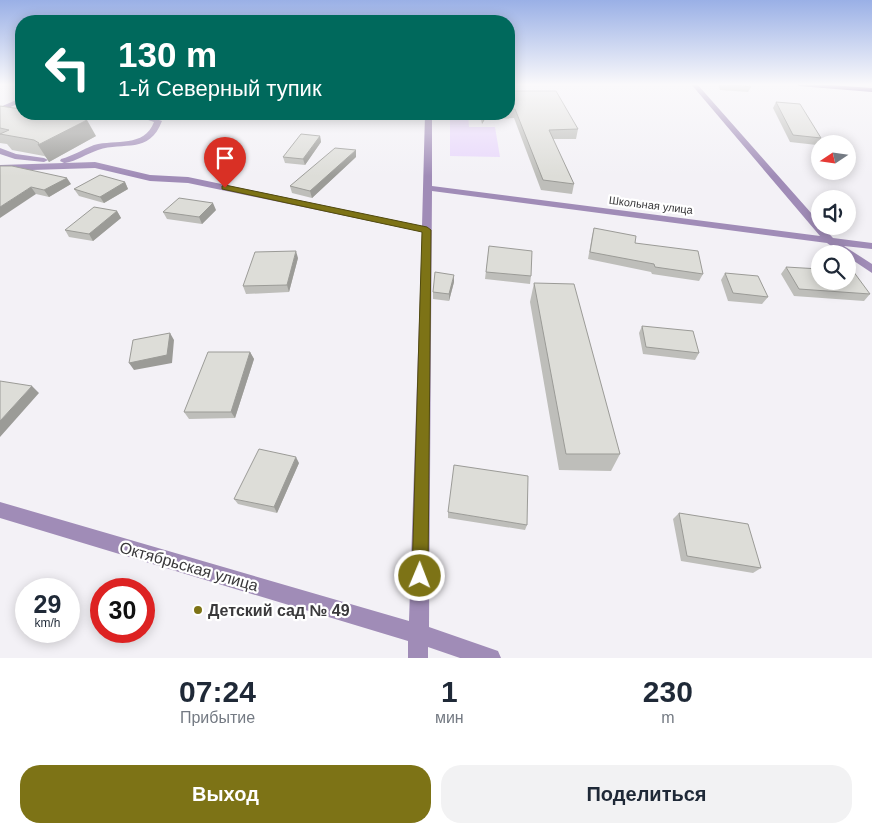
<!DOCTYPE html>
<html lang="ru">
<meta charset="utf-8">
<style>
:root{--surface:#fff;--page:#f2f2f3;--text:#1f2937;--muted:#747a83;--accent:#7d7316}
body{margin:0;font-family:Helvetica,sans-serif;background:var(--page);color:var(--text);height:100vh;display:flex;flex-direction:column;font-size:19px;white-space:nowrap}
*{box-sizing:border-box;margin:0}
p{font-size:16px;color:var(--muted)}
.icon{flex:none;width:28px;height:28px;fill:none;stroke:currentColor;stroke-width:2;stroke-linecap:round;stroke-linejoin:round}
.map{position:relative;height:658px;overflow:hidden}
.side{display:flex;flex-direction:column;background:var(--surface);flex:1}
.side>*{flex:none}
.banner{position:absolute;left:15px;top:15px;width:500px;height:105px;border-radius:20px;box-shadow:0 2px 12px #0003;background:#00695c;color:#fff;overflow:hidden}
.needle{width:32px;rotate:257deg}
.tools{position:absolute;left:811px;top:135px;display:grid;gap:10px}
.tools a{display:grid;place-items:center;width:45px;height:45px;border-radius:50%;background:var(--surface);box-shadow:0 2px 12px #0003;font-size:25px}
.speed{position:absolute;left:15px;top:578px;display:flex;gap:10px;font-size:25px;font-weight:700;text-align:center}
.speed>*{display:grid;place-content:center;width:65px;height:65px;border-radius:50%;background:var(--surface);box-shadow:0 2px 12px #0003;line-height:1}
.speed small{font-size:12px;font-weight:400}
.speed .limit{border:8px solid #d22;background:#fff;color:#111}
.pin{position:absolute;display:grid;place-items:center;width:42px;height:42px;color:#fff;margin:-51px -21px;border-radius:50% 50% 50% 0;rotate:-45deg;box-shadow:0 0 5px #0007}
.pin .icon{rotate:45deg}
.me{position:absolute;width:55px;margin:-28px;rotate:1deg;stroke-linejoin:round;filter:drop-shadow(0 0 4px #0008)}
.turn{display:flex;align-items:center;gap:18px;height:105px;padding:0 20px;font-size:22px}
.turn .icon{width:65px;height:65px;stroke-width:2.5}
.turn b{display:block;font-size:35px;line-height:42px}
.eta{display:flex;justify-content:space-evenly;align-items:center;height:85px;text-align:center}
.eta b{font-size:30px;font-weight:800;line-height:35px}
.action{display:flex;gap:10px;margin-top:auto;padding:10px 20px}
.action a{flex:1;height:58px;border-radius:20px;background:var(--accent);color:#fff;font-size:20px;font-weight:800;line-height:58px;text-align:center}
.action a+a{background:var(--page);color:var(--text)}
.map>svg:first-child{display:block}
.green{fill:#e8d7fb}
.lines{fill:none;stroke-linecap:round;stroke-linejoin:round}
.minor{fill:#a08cb7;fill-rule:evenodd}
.major{fill:#5d3581;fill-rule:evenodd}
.wall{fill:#bebeba}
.shaded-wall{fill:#9b9b97}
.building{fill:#ddddd8;stroke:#9b9b97}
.route{fill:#7d7316;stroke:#514b0e}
.poi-dot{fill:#7d7316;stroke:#fff;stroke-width:2}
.labels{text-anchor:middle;stroke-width:4.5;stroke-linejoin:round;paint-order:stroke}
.far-street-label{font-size:11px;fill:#3a393b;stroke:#fff}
.near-street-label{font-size:16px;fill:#3a393b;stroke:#fff}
.near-poi-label{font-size:16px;font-weight:bold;fill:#3a393b;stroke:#fff;text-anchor:start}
</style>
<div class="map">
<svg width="872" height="658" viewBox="0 0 872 658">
<rect width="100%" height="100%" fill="#f3f1f6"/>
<path class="green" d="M450,114H468L469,127H495L500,157L450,156Z"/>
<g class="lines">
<path class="minor" d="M14,84H20L21,91L19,90Z
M691,84H697L820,223V226H822L833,238L872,243V249L844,246L872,264V273L848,257V254H842L827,243L432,191L429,627L498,651L501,658H460L428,647V658H408V641L0,518V502L409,621L422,232L188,183L150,181L95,168L0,171V165L64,163L60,161L61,159C73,156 83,149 94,145C116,139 144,148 154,122L131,114H142L162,121C149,155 124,141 98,150C86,154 77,161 65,163L95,162L150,175L188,177L422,226L425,114H432V186L820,236Z
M21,98V102L0,112V107Z
M0,148L16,154L44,158L48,160L44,162L15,159L0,154Z"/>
<path class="major" d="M796,84H817L872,88V92L799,86Z"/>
</g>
<path class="wall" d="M718,84H749L751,87L748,92L720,90Z
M509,91L578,129L576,139H553L574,184L572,194L541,190L514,118L485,119L482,124L479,114H509Z
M776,102L821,138L817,145L790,142L773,108Z
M0,106L96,136L49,162L46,157L44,156L12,150L7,144L0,143Z
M320,136L321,142L305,165L285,163L283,157Z
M356,157L312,198L292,193L290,186Z
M1,166L71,184L49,197L36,194Z
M125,182L128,189L104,203L79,196L74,189Z
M216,210L202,224L167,219L163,212Z
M117,211L121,218L93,241L69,237L65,230Z
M594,228L635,243L703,274L699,281L652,274L651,272L588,259L592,236Z
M489,246L531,276L530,284L485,279Z
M298,258L289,292L246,294L243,286Z
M786,267L870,294L864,301L794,296L781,274Z
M725,273L768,297L762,304L728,301L721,280Z
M454,282L449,301L433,299V292Z
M534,283L620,454L611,471L559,470L530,302Z
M642,326L699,353L695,360L643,354L639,333Z
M250,352L254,359L235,418L189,419L184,412Z
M299,463L277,513L238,504L234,499Z
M448,512L527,525L525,530L448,518Z
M679,513L761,568L753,573L681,561L673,519Z"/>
<path class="shaded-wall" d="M484,114H485V119L482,124Z
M87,120L96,136L49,162L38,145Z
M320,136L321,142L305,165L303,159Z
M356,150V157L312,198L310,191Z
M67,178L71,184L49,197L44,190Z
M125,182L128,189L104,203L100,197Z
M31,187L36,194L0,218V207Z
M213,203L216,210L202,224L199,217Z
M117,211L121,218L93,241L89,234Z
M296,251L298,258L289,292L287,285Z
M454,275V282L449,301V294Z
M170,333L174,340L172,363L134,370L129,363Z
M250,352L254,359L235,418L231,412Z
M32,386L39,393L0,437V421Z
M296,457L299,463L277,513L274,507Z"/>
<path class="building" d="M723,84H749L751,87Z
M509,91H556L578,129L549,130L574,184L543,180L515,109H509Z
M776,102L800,104L821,138L793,135Z
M0,106L21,109V114H49L87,120L38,145L39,143L34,140L0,134L9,130L0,128Z
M301,134L320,136L303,159L283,157Z
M335,148L356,150L310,191L290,186Z
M0,166H12L67,178L44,190L31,187L0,207Z
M100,175L125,182L100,197L74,189Z
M179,198L213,203L199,217L163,212Z
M94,207L117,211L89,234L65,230Z
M594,228L636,236L635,243L698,251L703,274L655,267L654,264L590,252Z
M489,246L532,251L531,276L486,272Z
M296,251L287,285L243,286L255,252Z
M786,267L820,269V281H848V271H853L870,294L799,289Z
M435,272L454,275L449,294L433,292Z
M725,273L758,276L768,297L733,293Z
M534,283L574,284L620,454H566Z
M642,326L693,331L699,353L646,347Z
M170,333L167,355L129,363L133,340Z
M208,352H250L231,412H184Z
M0,381L32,386L0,421Z
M259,449L296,457L274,507L234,499Z
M454,465L528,476L527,525L448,512Z
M679,513L748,524L761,568L687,556Z"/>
<linearGradient id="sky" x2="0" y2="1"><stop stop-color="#9ab0e6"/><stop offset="0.48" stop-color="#faf9fb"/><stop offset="1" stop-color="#faf9fb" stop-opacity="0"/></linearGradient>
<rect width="872" height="176" fill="url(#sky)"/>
<path class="route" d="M225,185L427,227L431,230L428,576L426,582L420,585L414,582L412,576L422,232L222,189V186Z"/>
<circle class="poi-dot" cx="198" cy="610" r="5"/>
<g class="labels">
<g class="far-street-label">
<text transform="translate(651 205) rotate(7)" y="4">Школьная улица</text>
</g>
<g class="near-street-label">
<text transform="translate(189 566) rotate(16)" y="6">Октябрьская улица</text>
</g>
<g class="near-poi-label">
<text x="208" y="616">Детский сад № 49</text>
</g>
</g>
</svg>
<div class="tools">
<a><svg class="needle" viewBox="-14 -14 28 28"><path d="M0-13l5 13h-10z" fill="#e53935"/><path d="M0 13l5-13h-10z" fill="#747a83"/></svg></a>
<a><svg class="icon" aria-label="sound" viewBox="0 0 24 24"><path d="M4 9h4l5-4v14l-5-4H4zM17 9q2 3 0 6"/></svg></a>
<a><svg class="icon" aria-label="search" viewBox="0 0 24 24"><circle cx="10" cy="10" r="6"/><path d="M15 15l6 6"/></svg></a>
</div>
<div class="speed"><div>29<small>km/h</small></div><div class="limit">30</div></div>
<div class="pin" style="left:225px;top:188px;background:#d93025"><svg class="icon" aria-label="arrive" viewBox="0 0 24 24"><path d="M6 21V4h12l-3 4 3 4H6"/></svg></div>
<svg class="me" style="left:420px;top:576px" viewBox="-20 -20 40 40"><circle r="17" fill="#7d7316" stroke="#fff" stroke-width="3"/><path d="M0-11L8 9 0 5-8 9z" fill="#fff"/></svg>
<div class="banner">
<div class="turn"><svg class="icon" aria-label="left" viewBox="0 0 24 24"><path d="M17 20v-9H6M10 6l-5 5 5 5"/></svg><div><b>130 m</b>1-й Северный тупик</div></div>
</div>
</div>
<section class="side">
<div class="eta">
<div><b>07:24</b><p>Прибытие</p></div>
<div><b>1</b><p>мин</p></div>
<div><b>230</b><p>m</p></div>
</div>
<div class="action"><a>Выход</a><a>Поделиться</a></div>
</section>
